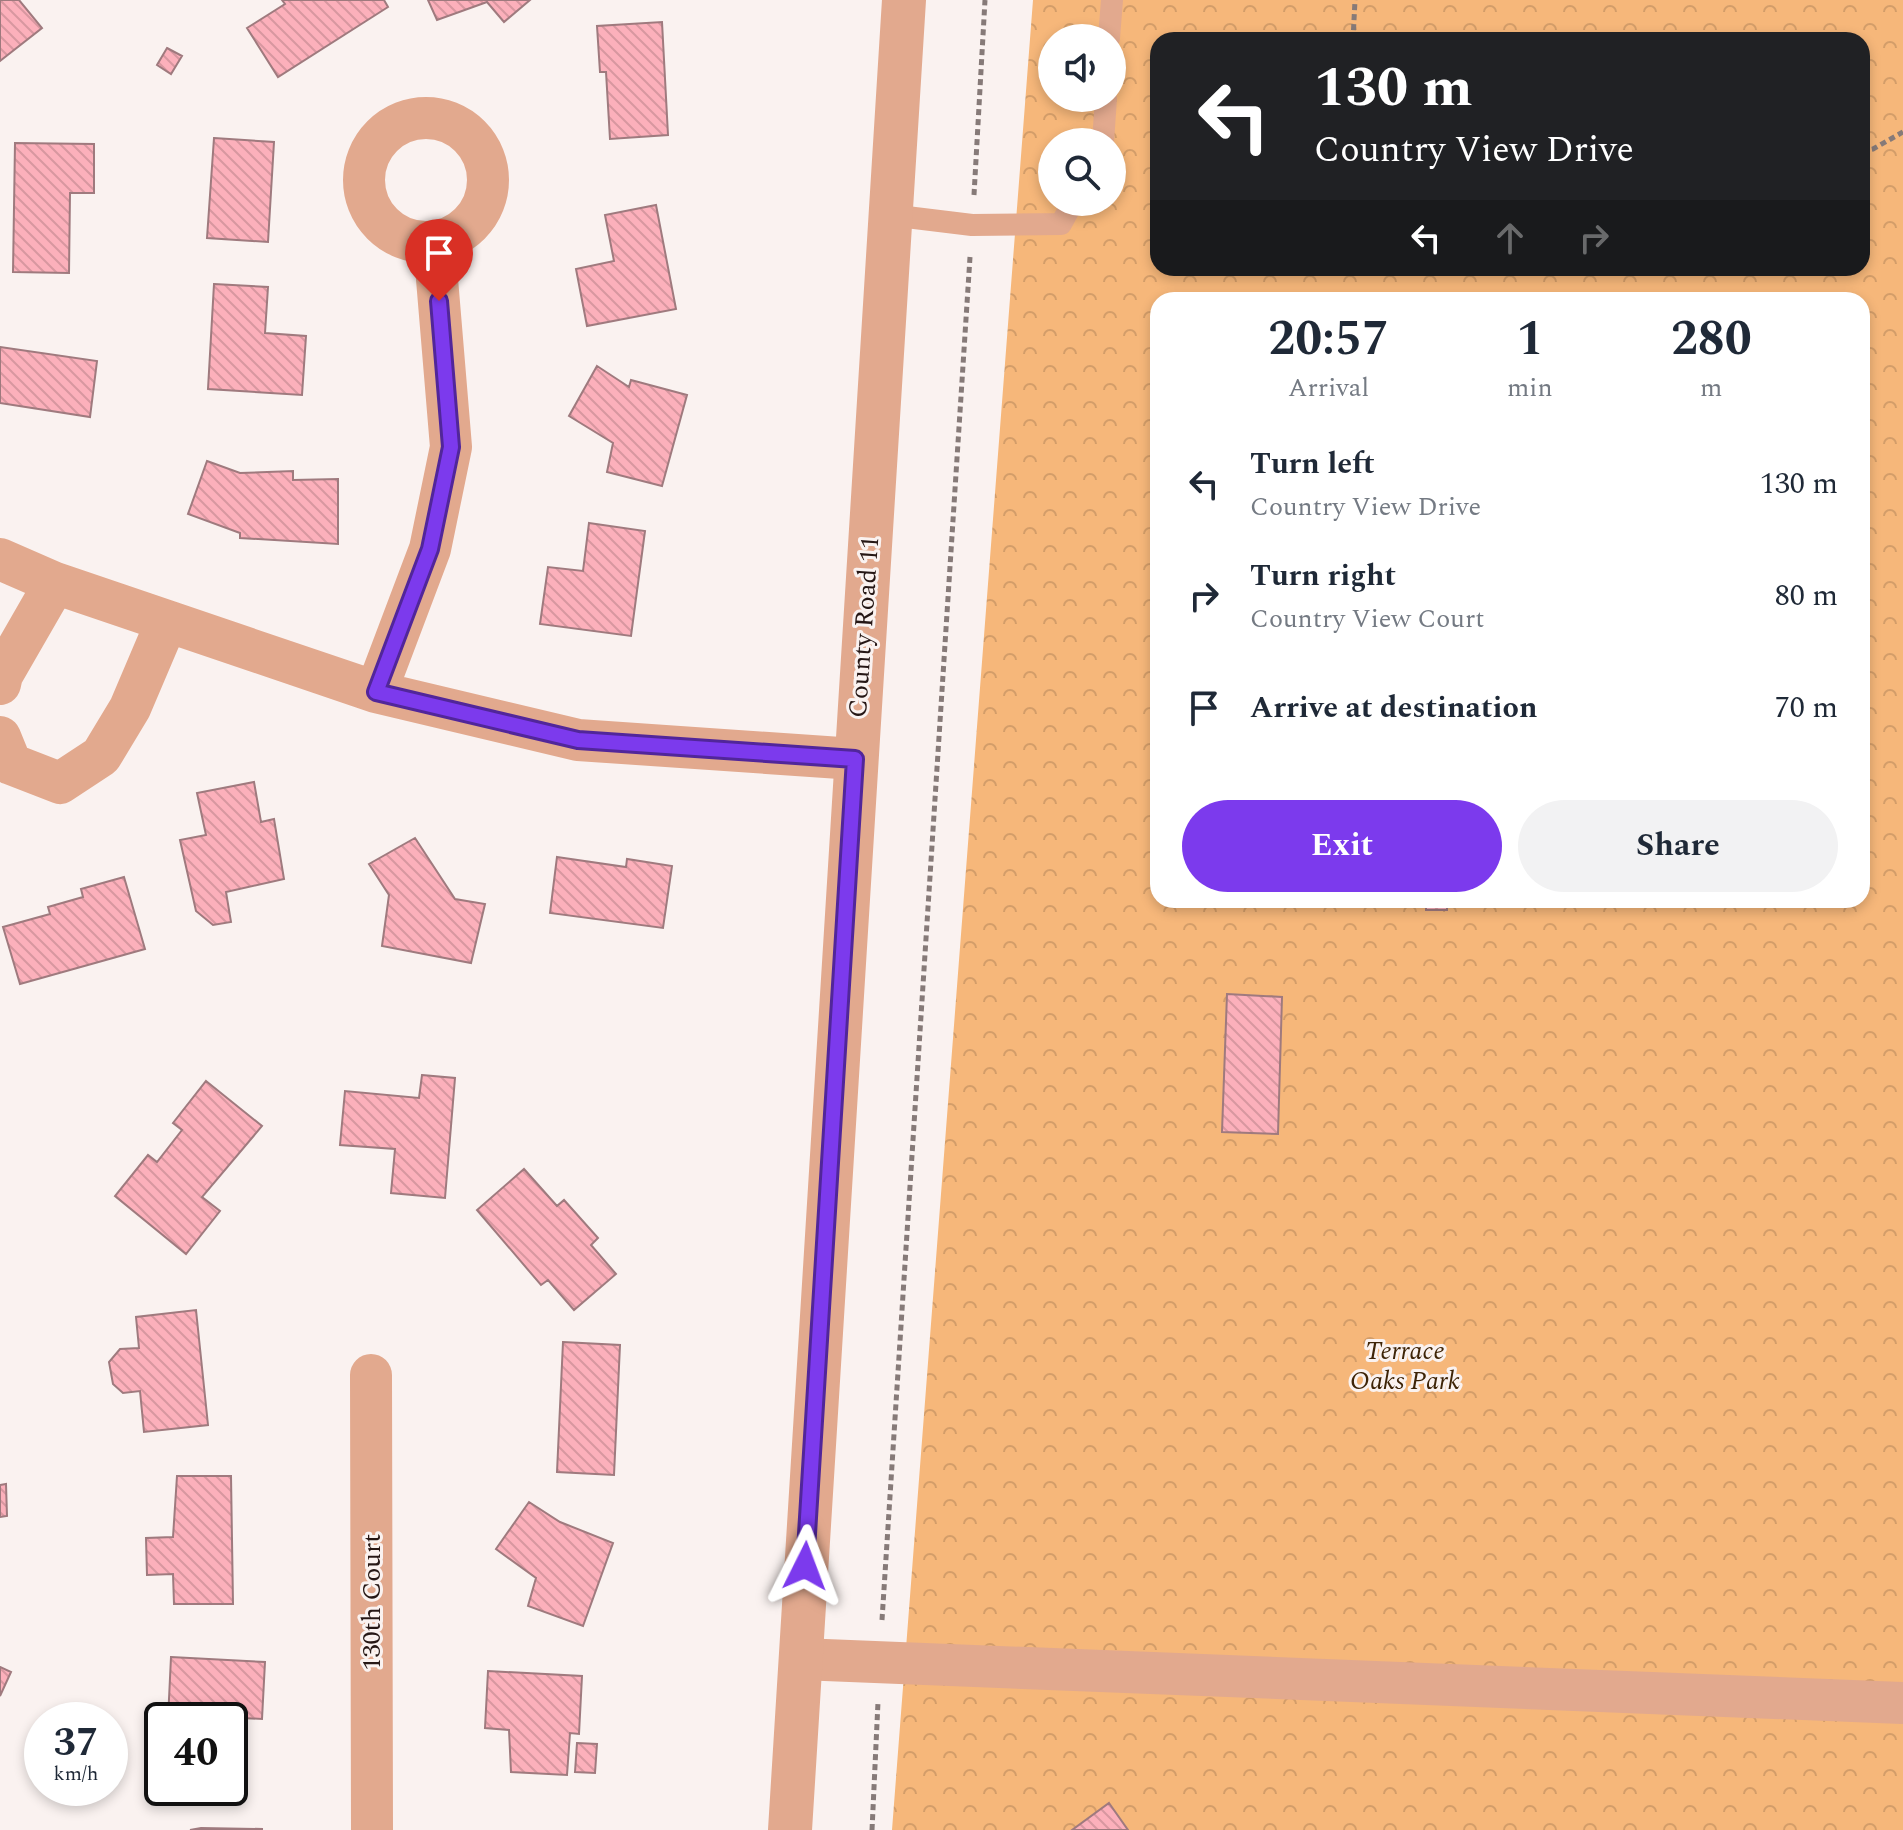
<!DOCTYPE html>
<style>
:root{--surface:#fff;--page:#f2f2f3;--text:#1f2937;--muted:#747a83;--accent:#7c3aed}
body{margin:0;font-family:Spectral,serif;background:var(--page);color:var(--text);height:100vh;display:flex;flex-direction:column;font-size:30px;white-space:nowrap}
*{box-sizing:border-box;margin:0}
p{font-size:26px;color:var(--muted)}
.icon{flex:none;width:44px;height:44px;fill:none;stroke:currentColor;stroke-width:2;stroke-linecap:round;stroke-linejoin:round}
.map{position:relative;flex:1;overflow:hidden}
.drawer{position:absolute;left:1150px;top:292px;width:720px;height:616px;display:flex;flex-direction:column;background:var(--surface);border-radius:24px;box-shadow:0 4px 12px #0003}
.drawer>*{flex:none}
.banner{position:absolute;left:1150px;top:32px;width:720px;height:244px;border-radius:24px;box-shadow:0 4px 12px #0003;background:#202124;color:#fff;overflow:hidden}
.buttons{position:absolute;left:1038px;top:24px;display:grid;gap:16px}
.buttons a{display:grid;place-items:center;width:88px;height:88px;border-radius:50%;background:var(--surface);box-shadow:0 4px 12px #0003;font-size:40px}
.speed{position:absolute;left:24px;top:1702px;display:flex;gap:16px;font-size:40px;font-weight:700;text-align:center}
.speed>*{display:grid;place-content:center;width:104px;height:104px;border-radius:50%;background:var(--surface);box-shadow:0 4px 12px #0003;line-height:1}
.speed small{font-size:20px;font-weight:400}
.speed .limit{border:4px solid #111;border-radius:12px;background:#fff;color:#111}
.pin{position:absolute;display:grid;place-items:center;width:68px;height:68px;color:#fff;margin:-82px -34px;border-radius:50% 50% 50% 0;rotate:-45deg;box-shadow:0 0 8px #0007}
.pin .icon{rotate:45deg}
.me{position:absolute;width:88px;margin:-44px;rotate:3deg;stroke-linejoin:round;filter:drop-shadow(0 0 6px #0008)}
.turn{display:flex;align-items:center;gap:28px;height:168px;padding:0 32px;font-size:36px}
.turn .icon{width:104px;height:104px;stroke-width:2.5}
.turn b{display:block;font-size:56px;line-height:68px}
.lanes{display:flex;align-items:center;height:76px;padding:0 32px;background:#0003;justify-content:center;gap:40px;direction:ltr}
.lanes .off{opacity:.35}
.eta{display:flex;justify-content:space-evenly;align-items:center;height:136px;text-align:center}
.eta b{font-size:48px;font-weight:700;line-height:56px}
.primary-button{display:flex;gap:16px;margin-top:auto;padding:16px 32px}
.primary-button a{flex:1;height:92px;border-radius:48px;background:var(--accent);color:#fff;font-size:32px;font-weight:700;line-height:92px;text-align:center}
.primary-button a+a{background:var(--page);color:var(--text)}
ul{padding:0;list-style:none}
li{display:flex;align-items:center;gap:24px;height:112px;padding:0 32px}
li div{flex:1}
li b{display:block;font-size:30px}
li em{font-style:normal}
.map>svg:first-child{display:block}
.park{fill:url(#park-crowns);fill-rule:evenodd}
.building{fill:url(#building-back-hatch);stroke:#9f7a7e;stroke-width:2}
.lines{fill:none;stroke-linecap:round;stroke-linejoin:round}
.path{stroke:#867a78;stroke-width:5;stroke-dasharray:6 4;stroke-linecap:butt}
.service{stroke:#e2a98e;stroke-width:22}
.minor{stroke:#e2a98e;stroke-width:42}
.tertiary{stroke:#e2a98e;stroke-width:44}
.route-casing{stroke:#51269a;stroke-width:20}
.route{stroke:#7c3aed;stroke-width:14}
.labels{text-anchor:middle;stroke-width:6;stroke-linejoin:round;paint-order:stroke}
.street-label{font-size:26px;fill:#261715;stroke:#faf2f0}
.park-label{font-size:26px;font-style:italic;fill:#3e2407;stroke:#faf2f0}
</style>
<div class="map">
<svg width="1903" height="1830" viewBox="0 0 1903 1830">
<defs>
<pattern id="park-crowns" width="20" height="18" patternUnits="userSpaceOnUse" patternTransform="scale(2)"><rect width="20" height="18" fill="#f6b77a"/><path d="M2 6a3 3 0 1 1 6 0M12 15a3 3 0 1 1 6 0" fill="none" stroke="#d39d69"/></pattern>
<pattern id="building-back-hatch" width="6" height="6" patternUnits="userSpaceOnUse" patternTransform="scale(2)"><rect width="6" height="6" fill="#fcb0bb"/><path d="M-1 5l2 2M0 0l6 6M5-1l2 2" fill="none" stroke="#d897a0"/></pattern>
</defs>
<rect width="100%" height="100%" fill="#faf2f0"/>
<path class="park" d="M1033,0H1903V1830H892ZM1052,38H1112V98H1052ZM1158,40H1862V268H1158ZM1052,142H1112V202H1052ZM1158,300H1862V900H1158Z"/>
<path class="building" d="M0,0H19L42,28L0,61Z
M282,0H384L388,7L278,77L247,28L285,4Z
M428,0H530L504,22L487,2L437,20Z
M662,22L668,135L610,139L606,72H600L597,26Z
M167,48L182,56L171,74L157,65Z
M214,138L274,142L268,242L207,238Z
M15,143L94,144V193H70L69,273L13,272Z
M656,205L676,309L587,326L576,269L614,261L605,215Z
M214,284L268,287L265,333L306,336L302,395L208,389Z
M0,347L97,361L90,417L0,403Z
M597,366L629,387L631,380L687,395L662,486L607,472L613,443L569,416Z
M207,461L240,473L293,471V480L338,479V544L240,538V533L188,514Z
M589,523L645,531L631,636L540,624L548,567L583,571Z
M254,782L261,822L274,819L284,879L226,892L231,922L213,925L196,911L180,840L206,835L197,793Z
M415,838L455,899L485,904L471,963L382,946L389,895L369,864Z
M557,857L626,867L627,859L672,866L663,928L550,913Z
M124,877L145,949L20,984L3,927L50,914L48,907L83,897L81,889Z
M1426,900H1447V910H1426Z
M1227,994L1282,997L1278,1134L1222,1132Z
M422,1075L455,1078L445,1198L391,1193L395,1149L340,1145L345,1091L419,1098Z
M206,1081L262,1126L202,1197L220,1211L186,1254L115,1196L148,1155L157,1162L182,1130L173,1123Z
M524,1169L557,1206L564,1200L598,1238L591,1245L616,1274L574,1310L548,1280L541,1285L477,1210Z
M196,1310L208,1425L144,1432L140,1391L123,1393L113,1384L109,1362L120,1349L139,1348L136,1317Z
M563,1342L620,1345L614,1475L557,1472Z
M177,1476H231L233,1604H174L173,1574L147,1575L146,1538L173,1537Z
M6,1484L7,1516L0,1517V1485Z
M529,1502L560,1522L613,1543L583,1626L528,1606L536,1578L496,1549Z
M171,1657L265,1662L262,1719L224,1717V1720H168Z
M0,1667L11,1672L0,1696Z
M488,1671L582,1676L579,1734L570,1733L567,1775L511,1772L509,1730L485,1728Z
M577,1743L597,1744L595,1773L575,1772Z
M1109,1803L1128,1830H1072Z
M201,1828L263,1829L190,1830Z"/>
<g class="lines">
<path class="path" d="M1353,40L1355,0
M1862,151L1873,149L1903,132
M974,195L985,0
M882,1620L970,257
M872,1830L878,1702"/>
<path class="service" d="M1109,38L1112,0
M1103,142L1106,98
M890,215L972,225L1061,224L1073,202"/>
<path class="minor" d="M364 180a62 62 0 1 1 124 0a62 62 0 1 1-124 0Z
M0,559L55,583L376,692L578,740L855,759
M0,684L2,675L55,583
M376,692L430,549L451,447L434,243
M0,737L11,764L60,783L101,756L130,708L167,621
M371,1375L372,1830
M800,1659L1902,1703"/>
<path class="tertiary" d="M790,1830L904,0"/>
</g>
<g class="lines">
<g class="route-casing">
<path id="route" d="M439,301L451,447L430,549L376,692L578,740L855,759L805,1566"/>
</g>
<use href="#route" class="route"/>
</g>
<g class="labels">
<g class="street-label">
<text transform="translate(863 627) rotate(-86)" y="9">County Road 11</text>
<text transform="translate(371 1602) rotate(-90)" y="9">130th Court</text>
</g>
<g class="park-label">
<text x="1405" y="1359">Terrace<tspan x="1405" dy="30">Oaks Park</tspan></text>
</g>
</g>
</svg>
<div class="buttons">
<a><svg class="icon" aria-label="sound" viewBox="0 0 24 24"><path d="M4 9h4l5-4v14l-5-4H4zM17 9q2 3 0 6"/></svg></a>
<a><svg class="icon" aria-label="search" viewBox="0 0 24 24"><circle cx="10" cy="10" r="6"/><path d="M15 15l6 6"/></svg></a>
</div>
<div class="speed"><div>37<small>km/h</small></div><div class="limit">40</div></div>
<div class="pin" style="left:439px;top:301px;background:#d93025"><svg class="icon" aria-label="arrive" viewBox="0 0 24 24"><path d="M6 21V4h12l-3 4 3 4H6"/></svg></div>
<svg class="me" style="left:805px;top:1566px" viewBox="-20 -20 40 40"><path d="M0-17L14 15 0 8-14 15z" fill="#7c3aed" stroke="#fff" stroke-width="4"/></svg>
<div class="banner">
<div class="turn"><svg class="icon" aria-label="left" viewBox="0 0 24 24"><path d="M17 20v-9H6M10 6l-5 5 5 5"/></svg><div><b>130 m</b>Country View Drive</div></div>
<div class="lanes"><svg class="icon" aria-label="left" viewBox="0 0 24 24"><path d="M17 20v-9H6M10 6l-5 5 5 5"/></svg><svg class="icon off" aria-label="ahead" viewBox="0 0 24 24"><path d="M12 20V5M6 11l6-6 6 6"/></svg><svg class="icon off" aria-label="right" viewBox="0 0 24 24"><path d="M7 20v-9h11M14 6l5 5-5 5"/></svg></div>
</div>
<section class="drawer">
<div class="eta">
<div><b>20:57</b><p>Arrival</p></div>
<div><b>1</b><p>min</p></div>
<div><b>280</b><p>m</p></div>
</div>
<ul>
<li><svg class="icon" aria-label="left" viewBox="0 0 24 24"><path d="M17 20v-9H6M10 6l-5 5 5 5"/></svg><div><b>Turn left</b><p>Country View Drive</p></div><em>130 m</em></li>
<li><svg class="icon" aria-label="right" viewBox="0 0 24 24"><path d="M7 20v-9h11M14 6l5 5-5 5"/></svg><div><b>Turn right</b><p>Country View Court</p></div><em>80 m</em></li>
<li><svg class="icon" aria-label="arrive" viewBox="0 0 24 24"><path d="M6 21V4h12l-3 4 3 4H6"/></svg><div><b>Arrive at destination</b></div><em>70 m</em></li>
</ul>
<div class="primary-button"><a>Exit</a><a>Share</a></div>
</section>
</div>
